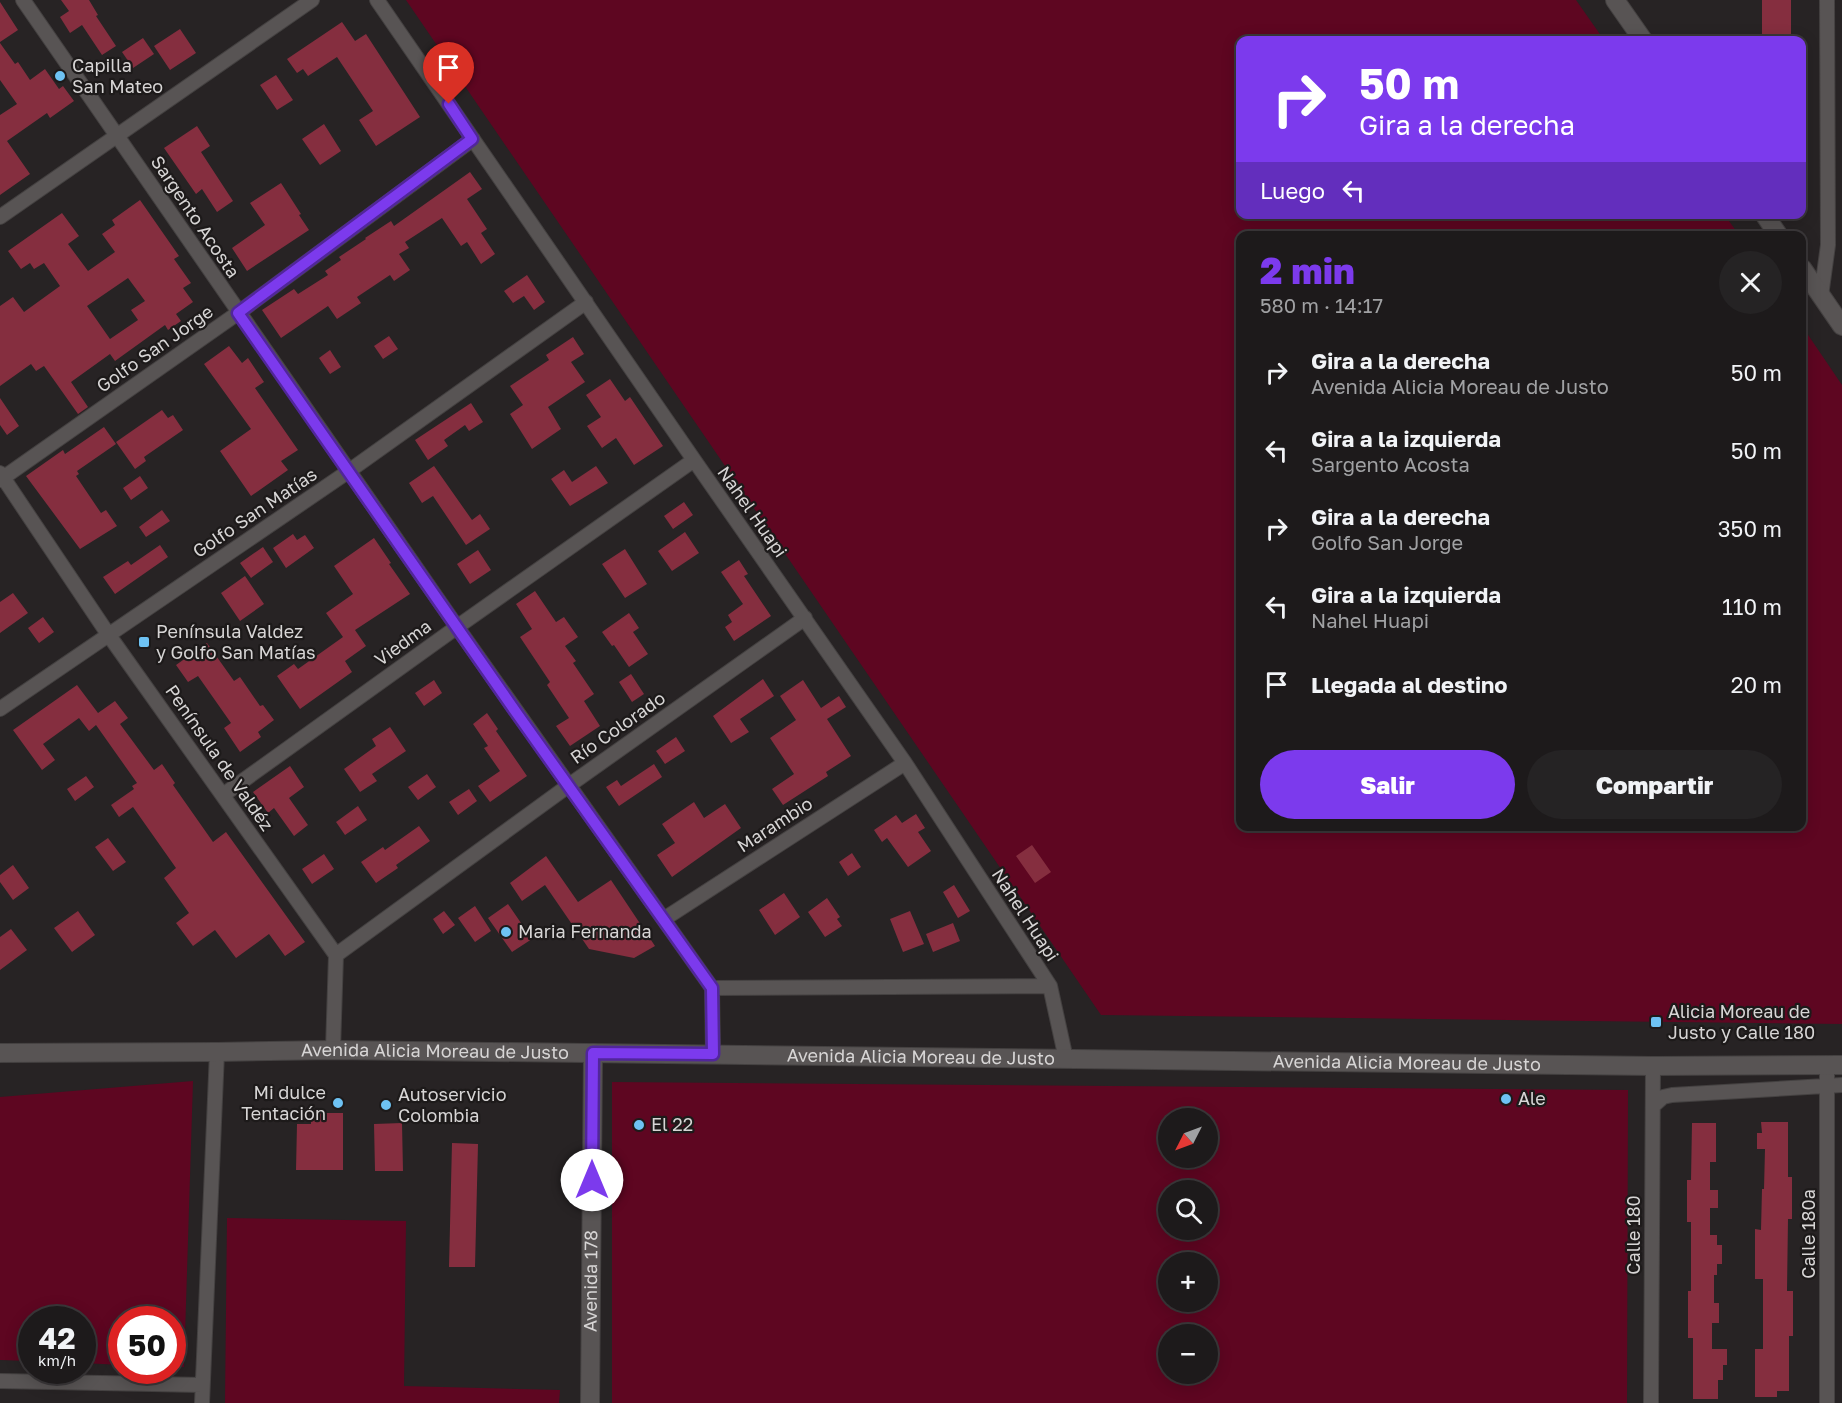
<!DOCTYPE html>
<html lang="es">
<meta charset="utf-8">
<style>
:root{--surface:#1d1a1b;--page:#252324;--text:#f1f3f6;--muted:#a0a1a3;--line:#3b383a;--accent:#7c3aed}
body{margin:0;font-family:"Golos Text",sans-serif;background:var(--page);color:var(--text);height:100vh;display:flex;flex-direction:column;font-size:22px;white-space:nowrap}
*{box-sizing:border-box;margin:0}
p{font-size:20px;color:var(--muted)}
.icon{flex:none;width:33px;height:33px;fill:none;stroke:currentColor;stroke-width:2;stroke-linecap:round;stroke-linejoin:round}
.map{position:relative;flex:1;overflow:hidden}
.side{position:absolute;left:1236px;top:231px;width:570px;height:600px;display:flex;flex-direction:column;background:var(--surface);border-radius:12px;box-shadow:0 3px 15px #0003,0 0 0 2px var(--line)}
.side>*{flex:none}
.banner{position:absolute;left:1236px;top:36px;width:570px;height:183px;border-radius:12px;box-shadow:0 3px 15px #0003,0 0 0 2px var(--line);background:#7c3aed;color:#fff;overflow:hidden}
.needle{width:39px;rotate:228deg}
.controls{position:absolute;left:1158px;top:1108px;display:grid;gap:12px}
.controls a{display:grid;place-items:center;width:60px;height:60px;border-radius:50%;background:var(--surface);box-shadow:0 3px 15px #0003,0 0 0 2px var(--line);font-size:30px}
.speed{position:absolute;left:18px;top:1306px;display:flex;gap:12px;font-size:30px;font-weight:700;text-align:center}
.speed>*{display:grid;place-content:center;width:78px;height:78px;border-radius:50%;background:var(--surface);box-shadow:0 3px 15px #0003,0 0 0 2px var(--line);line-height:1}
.speed small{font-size:15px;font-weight:400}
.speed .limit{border:9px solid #d22;background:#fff;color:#111}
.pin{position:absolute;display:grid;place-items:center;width:51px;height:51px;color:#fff;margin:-62px -26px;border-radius:50% 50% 50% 0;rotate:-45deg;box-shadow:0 0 6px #0007}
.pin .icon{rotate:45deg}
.me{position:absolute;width:66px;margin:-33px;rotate:0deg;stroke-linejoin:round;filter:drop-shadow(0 0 4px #0008)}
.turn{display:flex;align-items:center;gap:21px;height:126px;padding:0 24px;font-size:27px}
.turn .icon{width:78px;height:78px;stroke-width:2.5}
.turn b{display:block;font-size:42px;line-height:51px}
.then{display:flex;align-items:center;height:57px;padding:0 24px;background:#0003;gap:12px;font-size:22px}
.round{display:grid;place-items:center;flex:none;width:63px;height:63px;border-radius:32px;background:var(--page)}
.overview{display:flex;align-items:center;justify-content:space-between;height:102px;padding:0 24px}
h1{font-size:36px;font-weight:800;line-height:45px;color:var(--accent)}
.button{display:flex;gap:12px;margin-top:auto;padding:12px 24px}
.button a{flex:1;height:69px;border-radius:36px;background:var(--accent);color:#fff;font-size:24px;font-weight:800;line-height:69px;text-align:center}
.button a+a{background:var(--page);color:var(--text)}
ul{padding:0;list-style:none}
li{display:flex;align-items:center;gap:18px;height:78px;padding:0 24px}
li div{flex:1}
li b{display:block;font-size:22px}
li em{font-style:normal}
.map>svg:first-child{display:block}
.green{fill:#5e0621;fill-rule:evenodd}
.building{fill:#852e3f;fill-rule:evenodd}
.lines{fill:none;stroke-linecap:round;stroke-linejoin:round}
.street-casing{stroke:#444141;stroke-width:16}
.secondary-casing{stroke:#444141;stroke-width:20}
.street{stroke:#585454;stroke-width:14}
.secondary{stroke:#585454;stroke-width:18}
.route-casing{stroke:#51269a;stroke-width:15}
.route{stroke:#7c3aed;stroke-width:10}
.poi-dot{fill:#6ec2f3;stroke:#1d1a1a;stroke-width:2}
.labels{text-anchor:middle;stroke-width:4.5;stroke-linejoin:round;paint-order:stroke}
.poi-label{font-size:18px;fill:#d7d5d5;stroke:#1d1a1a;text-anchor:start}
.street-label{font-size:18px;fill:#d7d5d5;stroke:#1d1a1a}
</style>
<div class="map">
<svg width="1842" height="1403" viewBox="0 0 1842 1403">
<rect width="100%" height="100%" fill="#272324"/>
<path class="green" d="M406,0H1576L1604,40H1240V214H1724L1739,235L1240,236V826H1802V326L1842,385V1024L1101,1015Z
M193,1081L184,1367H173L172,1320H122L121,1365L83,1363L82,1320H32L31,1361L0,1360V1097Z
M612,1082L1628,1090L1627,1403H612ZM1168,1119H1208V1158H1168ZM1168,1191H1208V1230H1168ZM1168,1263H1208V1302H1168ZM1168,1335H1208V1374H1168Z
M227,1218L406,1221L404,1386L560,1390L559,1403H225Z"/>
<path class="building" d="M61,0H89L98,15L96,16L116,46L102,55L82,25L70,33L60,17L69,11Z
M1762,0H1791V40H1762Z
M0,2L18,30L0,42Z
M342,22L355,41L366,34L420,117L376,146L359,120L373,111L337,57L308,76L303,69L297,73L287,59Z
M180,29L196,53L170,70L154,46Z
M143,38L154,54L133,68L122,52Z
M0,43L15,64L18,62L30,80L45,69L59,89L63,86L74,101L50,118L47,113L7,141L30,174L0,195V115L17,104L0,80Z
M276,75L293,100L277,110L260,85Z
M324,124L341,151L320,165L302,139Z
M197,126L210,146L201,152L233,201L217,212L202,189L196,194L164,148Z
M470,172L482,189L467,199L487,229L481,233L495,254L481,264L467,242L461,246L442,218L405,242L409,248L399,254L410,270L394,281L390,275L357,297L361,303L337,319L328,306L281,338L262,310L294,289L298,294L328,275L325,271L341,260L339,257L366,239L365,238L391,221L394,226Z
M281,183L301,214L299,215L309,230L247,271L232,248L265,225L250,203Z
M140,200L179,256L174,259L191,283L183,288L193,302L176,314L181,321L168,330L165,325L115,361L110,354L71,382L88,407L78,414L44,366L36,371L31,364L0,386V306L13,297L24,312L60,286L44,263L34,269L30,263L21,269L8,251L62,213L79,236L68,244L88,271L115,252L102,234L115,225L112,220ZM128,278L145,301L131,310L138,320L110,339L87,306Z
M527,275L545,302L534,310L524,296L513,303L504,291Z
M389,336L398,349L383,359L374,346Z
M573,337L584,354L571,362L585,382L548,407L561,429L532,449L510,414L523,405L510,386L549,360L546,355Z
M229,346L242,363L248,358L264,382L255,388L298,450L281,461L288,470L251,496L220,451L251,429L204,364Z
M330,350L341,367L330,374L319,358Z
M610,379L625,401L630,397L663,446L634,465L616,438L602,448L587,426L601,417L586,395Z
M0,398L19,426L7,435L0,425Z
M471,403L483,422L469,431L465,425L444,440L448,446L428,460L415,440Z
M162,410L168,418L173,415L183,430L144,457L146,461L135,469L116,442Z
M104,427L116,444L77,471L79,474L76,476L101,513L106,510L117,526L80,549L26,476L63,450L65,454Z
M434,466L472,520L480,514L490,529L466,545L433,496L422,503L409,483Z
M596,466L608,483L570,506L551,479L564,470L572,482Z
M140,476L148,488L131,500L123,488Z
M684,502L693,515L673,529L664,516Z
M162,510L170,521L146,537L139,527Z
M685,532L699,553L672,571L658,551Z
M293,534L297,540L305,535L314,548L286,568L273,548Z
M374,538L391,563L389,564L410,594L355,630L366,646L345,661L352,672L300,709L277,676L294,664L298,669L343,637L326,613L353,594L334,566Z
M160,545L168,557L115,594L103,577L128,561L131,565Z
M263,547L273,562L251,578L240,563Z
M625,549L647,584L625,598L602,564Z
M478,550L491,570L470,584L457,564Z
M739,560L748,574L744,576L771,616L734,641L725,627L732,622L728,615L743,604L721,572Z
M245,576L264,604L240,621L221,593Z
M535,591L556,622L564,617L578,637L565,646L576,661L573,663L594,694L584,701L600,726L570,746L556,726L569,718L547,685L550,682L520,637L532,629L516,604Z
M13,593L28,613L0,633V602Z
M629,613L639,628L633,632L648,654L629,667L614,645L612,646L602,632Z
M43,617L54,632L39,643L28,628Z
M207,643L234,681L240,677L260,706L263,705L274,720L258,732L261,737L240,752L224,728L231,723L198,676L188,682L176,665Z
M631,674L644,694L632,702L619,682Z
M763,679L774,696L740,719L749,732L731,743L713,716Z
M434,680L442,693L424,706L415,693Z
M803,680L821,708L839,696L846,707L827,719L851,756L826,772L828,776L783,805L772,789L794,774L770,738L796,720L780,696Z
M77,685L98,713L115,701L128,718L120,724L154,770L162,764L175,783L173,785L213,842L226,832L305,942L285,956L269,934L236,958L215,930L193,946L176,923L189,913L164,878L176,868L133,807L119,817L111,805L134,789L132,786L137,783L96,725L89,731L79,718L43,744L55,760L42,770L13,730Z
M487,713L498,729L496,731L527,776L490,802L478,786L500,771L484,748L488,746L473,724Z
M390,727L406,751L372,774L377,781L360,792L344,769L376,746L372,739Z
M676,737L685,751L665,764L656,751Z
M654,764L662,777L619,806L606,787L617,780L621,786Z
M290,766L304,787L289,798L308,825L294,836L274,808L268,813L253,792Z
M427,774L436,787L418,800L408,787Z
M86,776L94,787L75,801L67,789Z
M469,789L477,801L458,815L449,802Z
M694,802L704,818L725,804L741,828L672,877L657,855L675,843L662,824Z
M358,806L367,820L345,835L336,822Z
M916,814L925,828L918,832L931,851L908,867L887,838L882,842L874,830L896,815L902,823Z
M419,826L430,841L396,865L398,868L376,883L361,862L383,847L385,850Z
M108,838L126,862L113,871L95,847Z
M1032,845L1051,872L1035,883L1016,856Z
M852,853L861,867L848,876L839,862Z
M324,854L334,869L312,884L302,869Z
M546,856L578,902L611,880L655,946L634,958L589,949L545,885L522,901L510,883Z
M13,865L29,888L13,900L0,882V875Z
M954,885L970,911L958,918L943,892Z
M784,893L800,917L775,935L759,910Z
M827,898L840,917L837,919L842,926L825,937L808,912Z
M508,904L532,939L512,952L488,918Z
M475,906L491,931L475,942L458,918Z
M78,911L95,935L72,952L54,928Z
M444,911L455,925L443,934L433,919Z
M910,911L924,944L903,952L890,919Z
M953,923L960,941L933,952L926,934Z
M11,929L27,950L0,970V937Z
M311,1113H343V1170H296L297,1124H311Z
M1761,1122H1788V1177H1792V1219H1788L1787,1291H1793V1336H1789V1391H1777V1397H1755V1349H1763V1279H1755V1229L1761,1230L1762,1189H1764L1765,1149H1757V1133H1762Z
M402,1123L403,1171H375L374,1124Z
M1692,1123H1716V1162H1710V1190H1718V1208H1710V1235H1717V1245H1722V1264H1717V1275H1714V1303H1719V1323H1712V1349H1727V1365H1723V1380H1718V1399H1693V1338H1688V1291H1691V1222H1687V1180H1691Z
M452,1143L478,1144L475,1267H449Z"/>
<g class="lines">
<g class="street-casing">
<path id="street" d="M23,0L457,627L712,988L713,1055
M377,0L694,460L905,763L1050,986L1066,1059
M0,217L312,0
M1821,296L1828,245L1827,0
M0,473L108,634L336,955L333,1050
M0,480L238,313L473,139
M0,709L349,471L586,302
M223,795L457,627L694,460
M664,919L905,763
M336,955L568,786L805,618
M712,988L1050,986
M1827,1065V1403
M1653,1106L1663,1097L1672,1095L1842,1085
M0,1381L202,1385
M202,1403L217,1052
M1651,1403L1653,1066"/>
</g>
<g class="secondary-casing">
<g id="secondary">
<path d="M1615,0L1643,40"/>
<path d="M1764,214L1779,236"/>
<path d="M1802,268L1842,326"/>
<path id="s1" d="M0,1053L217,1052L333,1050L1653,1066L1842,1065"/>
<path id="s2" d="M590,1403L593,1053"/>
</g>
</g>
<use href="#street" class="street"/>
<use href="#secondary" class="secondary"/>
</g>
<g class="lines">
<g class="route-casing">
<path id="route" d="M449,104L472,139L238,313L518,715L712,988L713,1054L593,1053L592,1180"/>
</g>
<use href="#route" class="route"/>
</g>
<g class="poi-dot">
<circle cx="60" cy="76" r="6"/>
<rect x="138" y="636" width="12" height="12" rx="3"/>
<circle cx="506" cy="932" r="6"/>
<rect x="1650" y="1016" width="12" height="12" rx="3"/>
<circle cx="1506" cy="1099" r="6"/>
<circle cx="338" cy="1103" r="6"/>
<circle cx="386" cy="1105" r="6"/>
<circle cx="639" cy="1125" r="6"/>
</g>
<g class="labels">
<g class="poi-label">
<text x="72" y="72">Capilla<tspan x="72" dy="21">San Mateo</tspan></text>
<text x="156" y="638">Península Valdez<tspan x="156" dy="21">y Golfo San Matías</tspan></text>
<text x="518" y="938">Maria Fernanda</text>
<text x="1668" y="1018">Alicia Moreau de<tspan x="1668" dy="21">Justo y Calle 180</tspan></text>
<text x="326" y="1099" text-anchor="end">Mi dulce<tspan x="326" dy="21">Tentación</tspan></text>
<text x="398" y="1101">Autoservicio<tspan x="398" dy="21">Colombia</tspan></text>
<text x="1518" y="1105">Ale</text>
<text x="651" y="1131">El 22</text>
</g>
<g class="street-label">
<text transform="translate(195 217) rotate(56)" y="6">Sargento Acosta</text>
<text transform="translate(155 349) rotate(-35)" y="6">Golfo San Jorge</text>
<text transform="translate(752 512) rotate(55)" y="6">Nahel Huapi</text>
<text transform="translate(255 513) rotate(-34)" y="6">Golfo San Matías</text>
<text transform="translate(403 643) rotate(-36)" y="6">Viedma</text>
<text transform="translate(618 728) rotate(-35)" y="6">Río Colorado</text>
<text transform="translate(219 758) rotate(55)" y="6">Península de Valdéz</text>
<text transform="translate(775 825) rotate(-33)" y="6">Marambio</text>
<text transform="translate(1025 915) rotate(57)" y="6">Nahel Huapi</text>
<text dy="6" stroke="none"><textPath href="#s1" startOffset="435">Avenida Alicia Moreau de Justo</textPath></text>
<text dy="6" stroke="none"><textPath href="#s1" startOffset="921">Avenida Alicia Moreau de Justo</textPath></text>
<text dy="6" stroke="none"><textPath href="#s1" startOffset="1407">Avenida Alicia Moreau de Justo</textPath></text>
<text transform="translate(1809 1234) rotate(-90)" y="6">Calle 180a</text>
<text transform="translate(1634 1235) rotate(-90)" y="6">Calle 180</text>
<text dy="6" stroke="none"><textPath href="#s2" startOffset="122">Avenida 178</textPath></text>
</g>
</g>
</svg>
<div class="controls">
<a><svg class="needle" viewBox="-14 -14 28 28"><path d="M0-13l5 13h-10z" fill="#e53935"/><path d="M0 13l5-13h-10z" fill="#a0a1a3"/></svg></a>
<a><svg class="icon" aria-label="search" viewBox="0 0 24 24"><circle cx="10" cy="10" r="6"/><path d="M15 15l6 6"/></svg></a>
<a>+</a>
<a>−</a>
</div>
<div class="speed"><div>42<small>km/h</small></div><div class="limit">50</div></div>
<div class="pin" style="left:449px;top:104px;background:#d93025"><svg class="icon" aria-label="arrive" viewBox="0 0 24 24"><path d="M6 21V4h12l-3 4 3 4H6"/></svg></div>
<svg class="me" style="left:592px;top:1180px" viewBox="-20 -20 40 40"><circle r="19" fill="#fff"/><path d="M0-13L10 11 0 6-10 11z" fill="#7c3aed"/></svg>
<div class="banner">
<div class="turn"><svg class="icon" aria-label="right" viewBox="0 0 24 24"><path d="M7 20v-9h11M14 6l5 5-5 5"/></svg><div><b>50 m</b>Gira a la derecha</div></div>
<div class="then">Luego<svg class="icon" aria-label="left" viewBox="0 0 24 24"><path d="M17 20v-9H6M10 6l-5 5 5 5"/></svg></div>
</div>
<section class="side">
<div class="overview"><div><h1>2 min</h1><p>580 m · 14:17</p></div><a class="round"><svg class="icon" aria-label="close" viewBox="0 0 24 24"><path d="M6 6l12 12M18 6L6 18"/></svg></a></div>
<ul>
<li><svg class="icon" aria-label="right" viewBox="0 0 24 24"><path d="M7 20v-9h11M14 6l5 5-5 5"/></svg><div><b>Gira a la derecha</b><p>Avenida Alicia Moreau de Justo</p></div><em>50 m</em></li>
<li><svg class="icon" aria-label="left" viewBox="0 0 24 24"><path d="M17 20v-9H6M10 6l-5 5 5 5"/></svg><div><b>Gira a la izquierda</b><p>Sargento Acosta</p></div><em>50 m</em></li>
<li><svg class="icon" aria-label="right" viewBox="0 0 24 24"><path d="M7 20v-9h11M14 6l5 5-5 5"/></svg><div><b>Gira a la derecha</b><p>Golfo San Jorge</p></div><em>350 m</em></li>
<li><svg class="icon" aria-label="left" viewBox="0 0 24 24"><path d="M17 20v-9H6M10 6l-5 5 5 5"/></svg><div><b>Gira a la izquierda</b><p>Nahel Huapi</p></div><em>110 m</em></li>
<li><svg class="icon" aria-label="arrive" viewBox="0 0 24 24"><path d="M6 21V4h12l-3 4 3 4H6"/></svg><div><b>Llegada al destino</b></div><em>20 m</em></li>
</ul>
<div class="button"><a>Salir</a><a>Compartir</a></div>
</section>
</div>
